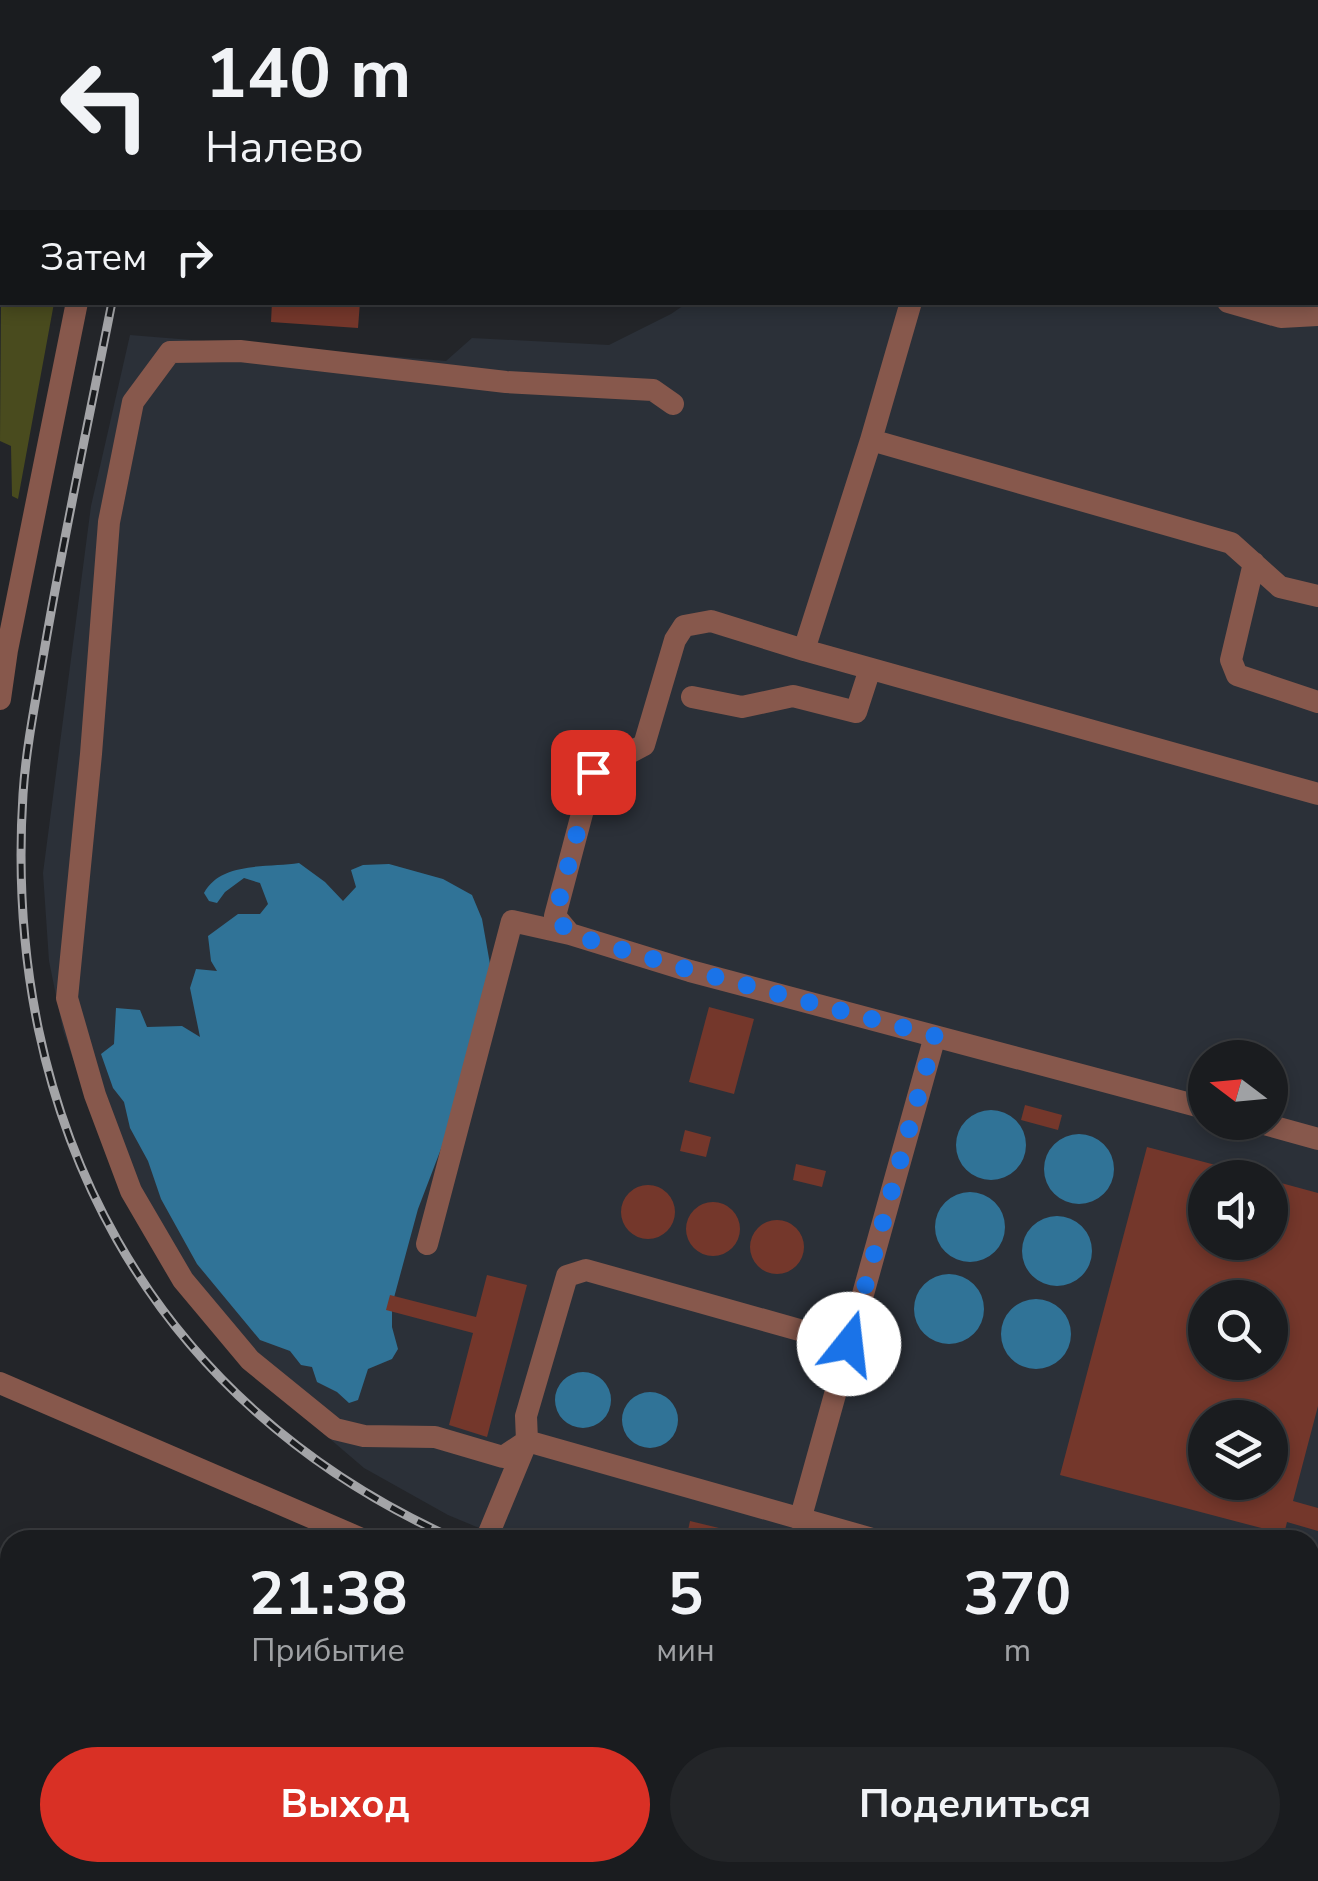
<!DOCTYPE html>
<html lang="ru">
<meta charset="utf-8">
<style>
:root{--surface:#1a1c1f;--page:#232528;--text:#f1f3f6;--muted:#9fa1a4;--line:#383a3d;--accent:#d93025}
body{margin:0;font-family:"Nunito Sans",sans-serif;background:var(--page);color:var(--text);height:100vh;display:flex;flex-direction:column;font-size:38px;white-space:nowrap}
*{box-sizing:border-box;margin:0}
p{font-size:32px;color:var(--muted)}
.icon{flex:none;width:55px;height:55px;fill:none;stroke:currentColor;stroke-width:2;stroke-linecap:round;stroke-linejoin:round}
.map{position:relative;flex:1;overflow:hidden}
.drawer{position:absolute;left:0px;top:1530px;width:1320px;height:352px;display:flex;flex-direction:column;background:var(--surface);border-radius:30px 30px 0 0;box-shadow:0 5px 15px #0003,0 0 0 2px var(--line)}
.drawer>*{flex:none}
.top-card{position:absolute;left:0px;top:0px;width:1320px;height:305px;box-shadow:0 5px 15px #0003,0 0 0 2px var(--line);background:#1a1c1f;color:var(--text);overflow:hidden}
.needle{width:65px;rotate:286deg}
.controls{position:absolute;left:1188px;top:1040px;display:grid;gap:20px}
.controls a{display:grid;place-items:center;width:100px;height:100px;border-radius:50%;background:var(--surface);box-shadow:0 5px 15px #0003,0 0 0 2px var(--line);font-size:50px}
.pin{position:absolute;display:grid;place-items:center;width:85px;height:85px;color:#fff;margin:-42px;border-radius:20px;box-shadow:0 5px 15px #0006}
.me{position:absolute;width:110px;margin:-55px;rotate:16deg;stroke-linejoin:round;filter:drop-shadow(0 0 8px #0008)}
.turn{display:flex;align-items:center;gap:35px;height:210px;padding:0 40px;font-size:45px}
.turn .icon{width:130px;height:130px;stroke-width:2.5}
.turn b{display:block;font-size:70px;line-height:85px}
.then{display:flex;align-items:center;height:95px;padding:0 40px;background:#0003;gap:20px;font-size:38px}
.eta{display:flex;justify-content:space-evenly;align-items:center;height:170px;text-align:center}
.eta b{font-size:60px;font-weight:700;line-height:70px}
.action{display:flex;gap:20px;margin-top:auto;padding:20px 40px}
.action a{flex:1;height:115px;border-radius:60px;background:var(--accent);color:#fff;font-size:40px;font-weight:700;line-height:115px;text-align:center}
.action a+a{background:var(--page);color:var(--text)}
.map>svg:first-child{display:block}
.built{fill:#2b3038;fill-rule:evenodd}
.green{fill:#494b1e}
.water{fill:#307397}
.building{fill:#74372b;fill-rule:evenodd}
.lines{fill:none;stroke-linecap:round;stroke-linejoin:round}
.minor{stroke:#87584c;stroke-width:22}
.rail-casing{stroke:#a3a4a7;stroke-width:9}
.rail{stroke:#1a1c1f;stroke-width:5;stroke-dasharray:15;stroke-linecap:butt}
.route{stroke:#1a73e8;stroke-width:18;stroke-dasharray:0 32.4}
</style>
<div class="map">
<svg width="1318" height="1881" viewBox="0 0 1318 1881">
<rect width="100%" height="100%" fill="#232529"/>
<path class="built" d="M1318,116V1881H1296L1275,1873L1310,1872V1540H508L448,1515L364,1468L241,1363L92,1113L63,1030L49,961L43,873L91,506L130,335L446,361L472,338L609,345L671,314L687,303L1318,302ZM1205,1058H1270V1122H1205ZM1205,1178H1270V1242H1205ZM1205,1298H1270V1362H1205ZM1205,1418H1270V1482H1205Z
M35,1873V1872L289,1873V1881H35Z
M841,1874L868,1881H564L565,1880Z"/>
<path class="green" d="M2,171V302L54,303L18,499L12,496L11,446L0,441Z"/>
<path class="water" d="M299,863L325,882L343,901L356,887L351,870L363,865L389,864L443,879L472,895L482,919L490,964L444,1141L418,1209L392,1305V1327L398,1349L392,1359L368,1369L358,1400L349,1403L337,1392L317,1382L312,1367L301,1365L290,1351L260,1340L197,1264L161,1199L148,1161L130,1128L124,1102L113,1088L101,1054L114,1044L116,1008L140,1010L147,1027L182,1026L200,1037L190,988L196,969L217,971L211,961L208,936L238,914H260L268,904L260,883L244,878L225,892L217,903L209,901L204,893C221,861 269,868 299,863Z
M956 1145a35 35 0 1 1 70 0a35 35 0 1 1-70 0Z
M1044 1169a35 35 0 1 1 70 0a35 35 0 1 1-70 0Z
M935 1227a35 35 0 1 1 70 0a35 35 0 1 1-70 0Z
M1022 1251a35 35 0 1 1 70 0a35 35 0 1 1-70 0Z
M914 1309a35 35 0 1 1 70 0a35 35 0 1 1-70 0Z
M1001 1334a35 35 0 1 1 70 0a35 35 0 1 1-70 0Z
M555 1400a28 28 0 1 1 56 0a28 28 0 1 1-56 0Z
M622 1420a28 28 0 1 1 56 0a28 28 0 1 1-56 0Z"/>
<path class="building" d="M272,302H360L358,328L271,322Z
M709,1007L754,1019L734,1094L689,1082Z
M1025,1105L1062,1115L1058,1130L1021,1120Z
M685,1130L711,1137L706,1157L680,1151Z
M1147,1147L1246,1173L1245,1178H1205V1242H1270V1180L1318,1193V1406L1293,1501L1318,1508V1531L1287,1522L1284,1534L1060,1475ZM1205,1298H1270V1362H1205ZM1205,1418H1270V1482H1205Z
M796,1164L826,1171L822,1187L793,1180Z
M621 1212a27 27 0 1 1 54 0a27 27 0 1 1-54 0Z
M686 1229a27 27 0 1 1 54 0a27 27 0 1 1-54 0Z
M750 1247a27 27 0 1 1 54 0a27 27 0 1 1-54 0Z
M487,1275L527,1285L487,1437L449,1425L473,1333L386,1310L390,1295L476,1317Z
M690,1521L748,1535L747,1540H686Z"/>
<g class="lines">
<path class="minor" d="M1307,0L1312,2
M128,2V0
M1228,302L1281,317L1318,315
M673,404L653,390L506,382L240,351L170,352L133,402L109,522L91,754L67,998L95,1095L131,1191L183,1280L250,1360L335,1429L364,1436L435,1437L503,1457L527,1441L876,1540
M871,440L911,302
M1254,563L1231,660L1237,675L1318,702
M1318,596L1280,587L1231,543L871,440L804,650L1318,794
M692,697L742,707L793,696L856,712L870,669
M0,699L7,650L77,302
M570,934L555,916L593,772L644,745L675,640L684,626L711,621L804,650
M1257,1122L1318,1139
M427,1244L512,921L570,934L690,971L1205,1108
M0,1383L364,1540
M800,1520L935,1036
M486,1540L527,1441L526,1416L567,1276L586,1270L849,1344
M1310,1654L1318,1656
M0,1781H10
M999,1872L1029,1881
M1134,1872L1152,1881
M839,1881H849
M1073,1881L1075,1872"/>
<g class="rail-casing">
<path id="rail" d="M169,2L170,0
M112,302C89,419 64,535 44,652C36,699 26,747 23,794C2,1124 150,1404 457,1540
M1255,1872L1275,1881
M1308,1872L1318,1877"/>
</g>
<use href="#rail" class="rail"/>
</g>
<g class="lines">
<path class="route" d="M593,772L555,916L570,934L690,970L935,1036L849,1344"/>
</g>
</svg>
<div class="controls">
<a><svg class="needle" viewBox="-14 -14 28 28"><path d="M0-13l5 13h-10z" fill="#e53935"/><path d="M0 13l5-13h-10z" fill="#9fa1a4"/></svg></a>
<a><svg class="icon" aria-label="sound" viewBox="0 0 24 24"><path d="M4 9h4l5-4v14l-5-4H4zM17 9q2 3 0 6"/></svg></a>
<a><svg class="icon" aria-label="search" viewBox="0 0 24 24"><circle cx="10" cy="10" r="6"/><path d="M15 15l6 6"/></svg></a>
<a><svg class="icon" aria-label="layers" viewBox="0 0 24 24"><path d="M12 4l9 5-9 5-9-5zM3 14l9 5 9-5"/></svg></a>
</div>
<div class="pin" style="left:593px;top:772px;background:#d93025"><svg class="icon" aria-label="arrive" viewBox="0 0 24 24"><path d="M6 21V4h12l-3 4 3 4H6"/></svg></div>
<svg class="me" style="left:849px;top:1344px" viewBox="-20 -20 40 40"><circle r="19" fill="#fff"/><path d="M0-13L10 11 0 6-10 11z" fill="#1a73e8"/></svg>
<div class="top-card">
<div class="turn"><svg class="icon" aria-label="left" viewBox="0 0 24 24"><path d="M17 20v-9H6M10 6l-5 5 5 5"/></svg><div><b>140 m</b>Налево</div></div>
<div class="then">Затем<svg class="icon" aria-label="right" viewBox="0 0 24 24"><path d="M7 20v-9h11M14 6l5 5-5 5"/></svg></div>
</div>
<section class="drawer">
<div class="eta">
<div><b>21:38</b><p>Прибытие</p></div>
<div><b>5</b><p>мин</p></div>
<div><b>370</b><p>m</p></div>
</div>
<div class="action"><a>Выход</a><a>Поделиться</a></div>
</section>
</div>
